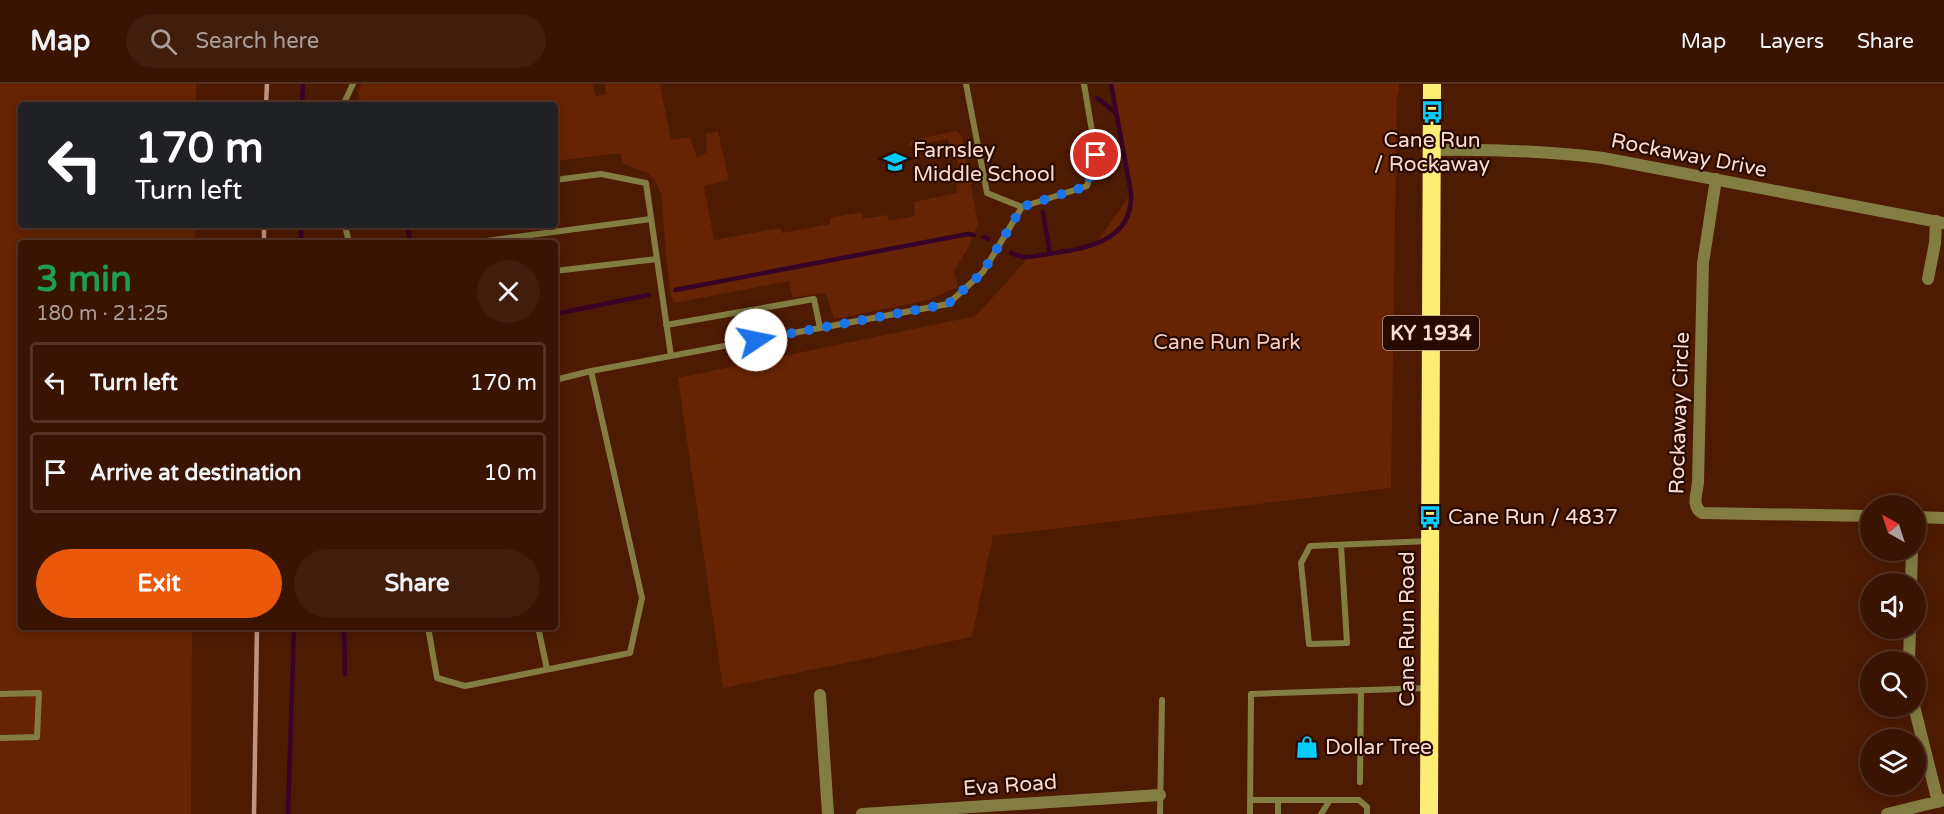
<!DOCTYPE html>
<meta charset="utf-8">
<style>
:root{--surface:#3a1402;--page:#411d0c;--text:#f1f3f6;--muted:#ab9e99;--line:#543324;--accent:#ea580c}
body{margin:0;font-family:"Varela Round",sans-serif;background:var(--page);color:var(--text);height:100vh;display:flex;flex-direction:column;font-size:22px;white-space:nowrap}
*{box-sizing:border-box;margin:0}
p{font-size:20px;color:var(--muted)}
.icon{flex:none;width:33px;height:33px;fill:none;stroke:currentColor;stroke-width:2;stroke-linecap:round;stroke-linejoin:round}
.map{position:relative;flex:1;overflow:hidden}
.panel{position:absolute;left:18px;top:156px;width:540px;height:390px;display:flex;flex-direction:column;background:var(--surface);border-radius:6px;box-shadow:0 3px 15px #0003,0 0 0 2px var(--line)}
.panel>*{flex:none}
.guide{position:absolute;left:18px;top:18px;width:540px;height:126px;border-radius:6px;box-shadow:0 3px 15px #0003,0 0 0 2px var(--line);background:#202124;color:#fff;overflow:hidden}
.needle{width:39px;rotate:321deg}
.fabs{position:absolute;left:1860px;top:411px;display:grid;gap:12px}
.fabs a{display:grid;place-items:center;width:66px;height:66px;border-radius:50%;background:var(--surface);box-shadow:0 3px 15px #0003,0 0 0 2px var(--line);font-size:30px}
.pin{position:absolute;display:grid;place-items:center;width:51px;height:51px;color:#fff;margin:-26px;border:3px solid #fff;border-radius:50%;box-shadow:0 2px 6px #0007}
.me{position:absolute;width:66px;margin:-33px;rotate:79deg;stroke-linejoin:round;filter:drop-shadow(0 0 4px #0008)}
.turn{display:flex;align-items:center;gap:21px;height:126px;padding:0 18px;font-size:27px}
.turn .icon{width:78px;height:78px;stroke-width:2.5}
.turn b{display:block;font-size:42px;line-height:51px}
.round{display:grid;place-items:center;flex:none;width:63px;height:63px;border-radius:32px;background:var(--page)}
.overview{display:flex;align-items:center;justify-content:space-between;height:102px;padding:0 18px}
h1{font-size:36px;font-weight:800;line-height:45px;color:#1e9e55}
.action{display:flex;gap:12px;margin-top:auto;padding:12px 18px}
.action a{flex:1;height:69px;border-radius:36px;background:var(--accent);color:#fff;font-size:24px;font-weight:800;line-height:69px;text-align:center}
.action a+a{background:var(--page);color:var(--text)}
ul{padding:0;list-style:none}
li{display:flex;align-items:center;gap:18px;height:81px;margin:0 12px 9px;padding:0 6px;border:3px solid var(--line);border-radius:6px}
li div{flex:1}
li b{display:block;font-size:22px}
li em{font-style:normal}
header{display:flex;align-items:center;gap:36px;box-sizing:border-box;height:84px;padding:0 30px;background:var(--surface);border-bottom:2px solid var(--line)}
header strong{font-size:28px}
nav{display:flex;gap:33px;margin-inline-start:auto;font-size:21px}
.search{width:420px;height:54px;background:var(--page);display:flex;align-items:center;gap:15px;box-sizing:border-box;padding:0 21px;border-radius:33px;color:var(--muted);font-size:22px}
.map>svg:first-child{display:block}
.green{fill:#662402}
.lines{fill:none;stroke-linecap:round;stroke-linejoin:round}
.stream{stroke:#380229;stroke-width:4.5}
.lane{stroke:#847d42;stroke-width:6}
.street{stroke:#847d42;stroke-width:12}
.highway{stroke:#fcee75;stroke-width:18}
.rail{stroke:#bc9483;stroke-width:4.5}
.route{stroke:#1a73e8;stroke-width:10;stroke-dasharray:0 18}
.labels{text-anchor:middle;stroke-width:4.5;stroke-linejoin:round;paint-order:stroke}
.shield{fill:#270b02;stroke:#bc9c90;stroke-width:1.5}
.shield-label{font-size:20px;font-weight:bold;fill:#fcdacd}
.poi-label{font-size:21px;fill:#fcdacd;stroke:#270b02;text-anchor:start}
.street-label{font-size:21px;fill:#fcdacd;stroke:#270b02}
.park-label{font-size:21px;fill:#f8c9b6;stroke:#270b02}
</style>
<header>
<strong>Map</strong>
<div class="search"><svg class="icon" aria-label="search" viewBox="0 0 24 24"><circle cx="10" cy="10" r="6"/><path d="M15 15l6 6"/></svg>Search here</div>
<nav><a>Map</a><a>Layers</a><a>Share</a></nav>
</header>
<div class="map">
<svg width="1944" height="730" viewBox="0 0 1944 730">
<rect width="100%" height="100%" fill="#4d1a02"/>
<path class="green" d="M0,0H196V21H21V141H195V159H21V543H192L191,730H0Z
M362,0H593L596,12L606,10L605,0H660L671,56L690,53L697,74L707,68L706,50L718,47L729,96L704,102L714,156L780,144L782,149L830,140V134L861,128L863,135L887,131L889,137L915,132L914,118L957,109L956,98L959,96C959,86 959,74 953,66L951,67L948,55L907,63L912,56L956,47L962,52L978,140L968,164L954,187L958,203L928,216L834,235L826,209L794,213L792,211L789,197L675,219L671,213L667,179L661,110L654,95L648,89L623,80L620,69L555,77V21H363L360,18L358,6Z
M1111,0H1399V10L1397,11L1391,404L993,452L972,553L723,604L678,294L976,232L1029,173L1094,162L1131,109Z"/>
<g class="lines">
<path class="stream" d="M1097,14L1116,29
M302,21L303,0
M1043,128L1050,170
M408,141L410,159
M983,153L988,155
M301,159V141
M1011,169L1023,173H1029C1070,166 1134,165 1131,109L1111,0
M675,206L968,150L974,151
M555,230L649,211
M344,543L345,590
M288,730L294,543"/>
<path class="lane" d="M966,0L987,109L1022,123
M343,21L353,0
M555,96L601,90L646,99L671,272
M345,141L349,159
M471,159L651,135
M555,187L657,175
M666,241L814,215L820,244
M591,287L948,220L983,188L1022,123L1087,102L1096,71L1084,0
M1341,462L1347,559L1309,560L1301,479L1310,462L1429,457
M428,543L437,594L465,602L630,569L642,514L591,287L555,296
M538,543L547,585
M0,610L39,609L37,653L0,654
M1360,698L1361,606
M1250,716H1359L1367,723V730
M1278,716V730
M1160,730L1162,616
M1250,730L1251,610L1429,604
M1321,730L1330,716"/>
<path class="street" d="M1432,66C1490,65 1546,67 1603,74L1944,139
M1716,95L1703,179L1698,398C1697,410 1691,422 1702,429L1870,432
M1928,195L1935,159L1936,137
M1916,433L1944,434
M1911,500L1912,466
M1909,578L1910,544
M820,611L828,730
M1914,622L1938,718
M862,730L1160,711
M1887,730L1944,716"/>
<path class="highway" d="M1429,730L1432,0"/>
<path class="rail" d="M266,21L267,0
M264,159V141
M254,730L257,543"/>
</g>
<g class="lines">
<path class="route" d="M756,256L948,220L983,188L1022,123L1087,102L1096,71"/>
</g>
<defs>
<g id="bus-bare" transform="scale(1.8)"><path d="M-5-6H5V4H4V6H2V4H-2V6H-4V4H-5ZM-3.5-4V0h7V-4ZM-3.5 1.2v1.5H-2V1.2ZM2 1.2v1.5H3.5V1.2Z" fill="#07cbf9" stroke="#270b02" stroke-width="2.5" paint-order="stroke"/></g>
<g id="school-bare" transform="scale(1.8)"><path d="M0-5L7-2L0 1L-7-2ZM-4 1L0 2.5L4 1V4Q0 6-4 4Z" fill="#07cbf9" stroke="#270b02" stroke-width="2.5" paint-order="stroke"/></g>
<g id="shop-bare" transform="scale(1.8)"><path d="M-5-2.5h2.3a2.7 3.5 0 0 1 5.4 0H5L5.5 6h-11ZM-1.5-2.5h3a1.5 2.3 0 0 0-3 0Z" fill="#07cbf9" stroke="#270b02" stroke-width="2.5" paint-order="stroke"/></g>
</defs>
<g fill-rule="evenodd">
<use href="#bus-bare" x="1432" y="28"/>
<use href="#school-bare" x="895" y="78"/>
<use href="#bus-bare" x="1430" y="433"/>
<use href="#shop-bare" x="1307" y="663"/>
</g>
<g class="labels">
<rect class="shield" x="1383" y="232" width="96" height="34" rx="4.5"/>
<g class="shield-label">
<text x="1431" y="256">KY 1934</text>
</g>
<g class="poi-label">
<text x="1432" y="63" text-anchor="middle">Cane Run<tspan x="1432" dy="24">/ Rockaway</tspan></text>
<text x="913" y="73">Farnsley<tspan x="913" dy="24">Middle School</tspan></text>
<text x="1448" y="440">Cane Run / 4837</text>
<text x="1325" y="670">Dollar Tree</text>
</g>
<g class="street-label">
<text transform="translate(1689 71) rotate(11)" y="7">Rockaway Drive</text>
<text transform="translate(1679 329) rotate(-88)" y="7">Rockaway Circle</text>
<text transform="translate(1407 545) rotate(-90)" y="7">Cane Run Road</text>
<text transform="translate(1010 701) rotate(-4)" y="7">Eva Road</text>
</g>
<g class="park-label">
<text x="1227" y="265">Cane Run Park</text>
</g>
</g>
</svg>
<div class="fabs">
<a><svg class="needle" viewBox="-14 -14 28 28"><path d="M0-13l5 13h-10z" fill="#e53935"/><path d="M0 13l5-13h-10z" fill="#ab9e99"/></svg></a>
<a><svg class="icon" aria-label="sound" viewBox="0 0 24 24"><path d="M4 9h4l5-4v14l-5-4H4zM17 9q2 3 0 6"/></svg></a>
<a><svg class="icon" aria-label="search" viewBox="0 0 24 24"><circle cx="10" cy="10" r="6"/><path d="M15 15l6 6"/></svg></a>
<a><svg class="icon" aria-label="layers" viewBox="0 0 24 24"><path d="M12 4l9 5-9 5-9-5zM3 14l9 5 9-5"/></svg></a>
</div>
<div class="pin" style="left:1096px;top:71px;background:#d93025"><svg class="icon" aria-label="arrive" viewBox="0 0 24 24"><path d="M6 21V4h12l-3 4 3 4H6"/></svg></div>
<svg class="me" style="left:756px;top:256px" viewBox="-20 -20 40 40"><circle r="19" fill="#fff"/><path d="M0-13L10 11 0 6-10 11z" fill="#1a73e8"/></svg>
<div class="guide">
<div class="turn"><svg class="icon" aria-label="left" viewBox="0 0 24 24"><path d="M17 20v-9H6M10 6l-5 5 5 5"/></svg><div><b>170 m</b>Turn left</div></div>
</div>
<section class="panel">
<div class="overview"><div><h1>3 min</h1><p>180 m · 21:25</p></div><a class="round"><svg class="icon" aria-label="close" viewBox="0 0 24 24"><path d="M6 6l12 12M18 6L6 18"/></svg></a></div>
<ul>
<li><svg class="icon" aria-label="left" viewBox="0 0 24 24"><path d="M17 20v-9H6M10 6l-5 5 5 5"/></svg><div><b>Turn left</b></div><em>170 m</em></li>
<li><svg class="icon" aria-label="arrive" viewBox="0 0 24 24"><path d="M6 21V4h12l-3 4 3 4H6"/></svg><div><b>Arrive at destination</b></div><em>10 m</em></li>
</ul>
<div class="action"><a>Exit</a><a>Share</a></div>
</section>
</div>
